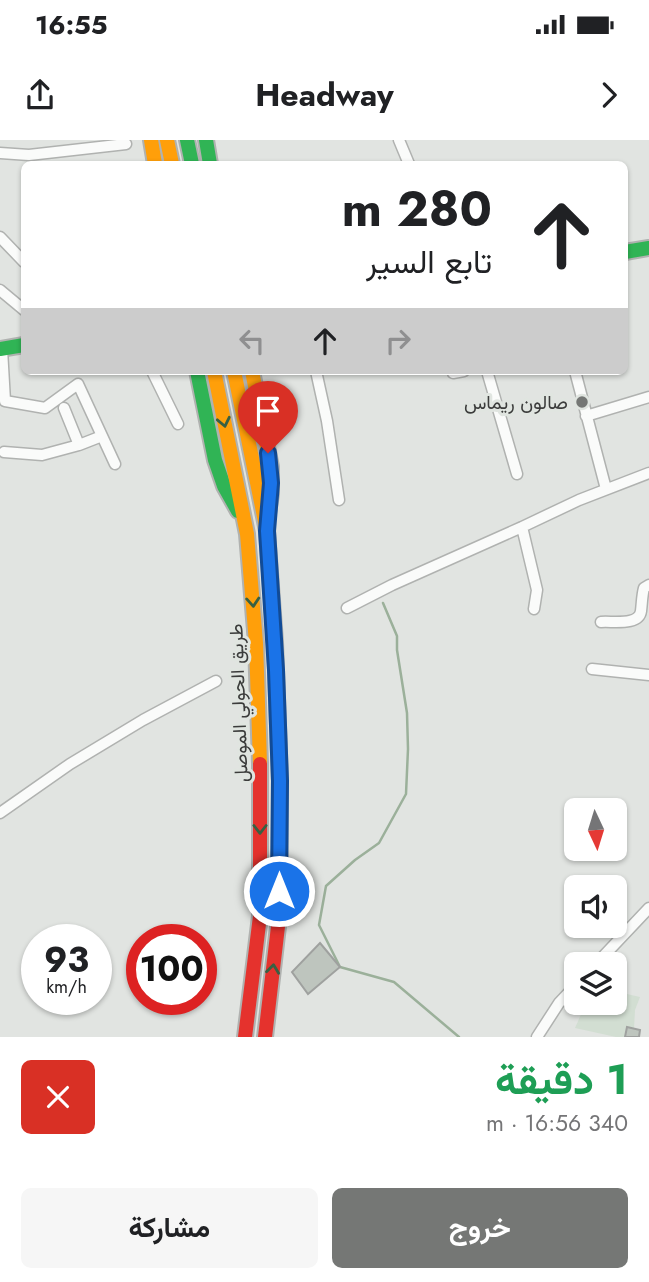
<!DOCTYPE html>
<html lang="ar">
<meta charset="utf-8">
<style>
:root{--surface:#fff;--page:#f6f6f6;--text:#202124;--muted:#757577;--accent:#757775}
body{margin:0;font-family:Jost,Vazirmatn,sans-serif;background:var(--page);color:var(--text);direction:rtl;height:100vh;display:flex;flex-direction:column;font-size:26px;white-space:nowrap}
*{box-sizing:border-box;margin:0}
p{font-size:23px;color:var(--muted)}
.icon{flex:none;width:38px;height:38px;fill:none;stroke:currentColor;stroke-width:2;stroke-linecap:round;stroke-linejoin:round}
.map{position:relative;height:897px;overflow:hidden;direction:ltr}
.sheet{display:flex;flex-direction:column;background:var(--surface);flex:1}
.sheet>*{flex:none}
.top-card{position:absolute;left:21px;top:21px;width:607px;height:214px;border-radius:10px;box-shadow:0 2px 5px #0004;direction:rtl;background:#fff;color:var(--text);overflow:hidden}
.needle{width:46px;rotate:176deg}
.controls{position:absolute;left:564px;top:658px;display:grid;gap:14px}
.controls a{display:grid;place-items:center;width:63px;height:63px;border-radius:10px;background:var(--surface);box-shadow:0 2px 5px #0004;font-size:35px}
.speed{position:absolute;left:21px;top:784px;display:flex;gap:14px;font-size:35px;font-weight:700;text-align:center}
.speed>*{display:grid;place-content:center;width:91px;height:91px;border-radius:50%;background:var(--surface);box-shadow:0 2px 5px #0004;line-height:1}
.speed small{font-size:18px;font-weight:400}
.speed .limit{border:10px solid #d22;background:#fff;color:#111}
.pin{position:absolute;display:grid;place-items:center;width:60px;height:60px;color:#fff;margin:-72px -30px;border-radius:50% 50% 50% 0;rotate:-45deg;box-shadow:0 0 7px #0007}
.pin .icon{rotate:45deg}
.me{position:absolute;width:77px;margin:-38px;rotate:0deg;stroke-linejoin:round;filter:drop-shadow(0 0 5px #0008)}
.turn{display:flex;align-items:center;gap:24px;height:147px;padding:0 21px;font-size:32px}
.turn .icon{width:91px;height:91px;stroke-width:2.5}
.turn b{display:block;font-size:49px;line-height:60px}
.lanes{display:flex;align-items:center;height:66px;padding:0 21px;background:#0003;justify-content:center;gap:35px;direction:ltr}
.lanes .off{opacity:.35}
.round{display:grid;place-items:center;flex:none;width:74px;height:74px;border-radius:10px;background:var(--page)}
.summary{display:flex;align-items:center;justify-content:space-between;height:119px;padding:0 21px}
h1{font-size:42px;font-weight:700;line-height:52px;color:#1e9e55}
.primary-button{display:flex;gap:14px;margin-top:auto;padding:14px 21px}
.primary-button a{flex:1;height:80px;border-radius:10px;background:var(--accent);color:#fff;font-size:28px;font-weight:700;line-height:80px;text-align:center}
.primary-button a+a{background:var(--page);color:var(--text)}
.status{display:flex;justify-content:space-between;align-items:center;height:49px;padding:0 35px;background:var(--surface);direction:ltr}
.status svg{height:19px;fill:currentColor}
header{display:flex;justify-content:space-between;align-items:center;height:91px;padding:0 21px;background:var(--surface);font-size:32px;font-weight:700}
.map>svg:first-child{display:block}
.green{fill:#d2ded2}
.lines{fill:none;stroke-linecap:round;stroke-linejoin:round}
.stream{stroke:#9bb09a;stroke-width:2.5}
.building{fill:#bec5be;stroke:#9fa19f;stroke-width:2}
.street-casing{stroke:#b0b2b0;stroke-width:13}
.fast-casing{stroke:#b0b2b0;stroke-width:18}
.slow-casing{stroke:#b0b2b0;stroke-width:18}
.jam-casing{stroke:#b0b2b0;stroke-width:18}
.street{stroke:#fafbfa;stroke-width:10}
.fast{stroke:#30b455;stroke-width:14}
.slow{stroke:#ff9f0a;stroke-width:14}
.jam{stroke:#e5322d;stroke-width:14}
.oneway{stroke:#386043}
.route-casing{stroke:#114b97;stroke-width:18}
.route{stroke:#1a73e8;stroke-width:12}
.poi-dot{fill:#757775;stroke:#e0e5e0;stroke-width:2.5}
.labels{text-anchor:middle;stroke-width:6;stroke-linejoin:round;paint-order:stroke}
.poi-label{font-size:19px;fill:#3b3c3b;stroke:#e0e5e0;text-anchor:end}
.street-label{font-size:19px;fill:#3b3c3b;stroke:#e0e5e0}
</style>
<div class="status"><b>16:55</b><svg viewBox="0 0 49 12"><path d="M0 12V9h3v3zM5 12V6h3v6zM10 12V3h3v9zM15 12V0h3v12zM26 1h20v11H26zM47 4h2v5h-2z"/></svg></div>
<header><svg class="icon" aria-label="forward" viewBox="0 0 24 24"><path d="M9 5l7 7-7 7"/></svg>Headway<svg class="icon" aria-label="share" viewBox="0 0 24 24"><path d="M12 15V3M7 8l5-5 5 5M5 13v7h14v-7"/></svg></header>
<div class="map">
<svg width="649" height="897" viewBox="0 0 649 897">
<rect width="100%" height="100%" fill="#e1e4e1"/>
<path class="green" d="M614,851L640,857L635,870L634,889L625,897H616L575,888L586,863H614Z"/>
<g class="lines">
<path class="stream" d="M383,463L397,496V510L407,573L408,609L406,654L379,703L355,720L326,746L319,785L340,827L394,842L459,897"/>
</g>
<path class="building" d="M320,803L340,827L308,854L292,832Z
M627,887L640,890L639,897H625Z"/>
<g class="lines">
<g class="street-casing">
<path id="street" d="M399,0L409,24
M0,13L29,15L126,4
M0,97L24,122
M0,150L24,170
M2,209L5,261L45,268L78,244L115,324
M152,231L178,284
M316,231L327,281L339,360
M487,231L517,334
M575,231L606,349
M453,233L464,231
M64,268L79,305L102,296
M586,276L649,257
M4,312L42,315L79,305
M522,387L537,450L534,469
M347,468L392,445L522,387L579,360L649,333
M601,482C613,481 639,486 641,471C642,463 642,455 644,448L649,445
M592,529L649,535
M0,673L70,624L143,580L216,541
M596,824L649,768
M537,897L559,863L576,845"/>
</g>
<g class="fast-casing">
<path id="fast" d="M187,0L192,24
M206,0L210,24
M625,112L649,108
M0,209L24,205
M197,231L215,320L224,346L238,371"/>
</g>
<g class="slow-casing">
<path id="slow" d="M151,0L155,24
M167,0L172,24
M214,231L247,394L256,503L260,624
M234,231L267,391L275,502L277,558
M252,231L271,327V354L268,373"/>
</g>
<g class="jam-casing">
<path id="jam" d="M245,897L260,776V624
M265,897L279,778L280,641L277,558"/>
</g>
<use href="#street" class="street"/>
<use href="#fast" class="fast"/>
<use href="#slow" class="slow"/>
<use href="#jam" class="jam"/>
</g>
<defs><path id="oneway-chevron" d="M-2-3.5L2.5 0L-2 3.5" fill="none" stroke-width="1.6" stroke-linecap="round" stroke-linejoin="round" transform="scale(1.75)"/></defs>
<g class="oneway">
<use href="#oneway-chevron" transform="translate(224 282) rotate(78)"/>
<use href="#oneway-chevron" transform="translate(253 462) rotate(86)"/>
<use href="#oneway-chevron" transform="translate(260 689) rotate(90)"/>
<use href="#oneway-chevron" transform="translate(273 829) rotate(-83)"/>
</g>
<g class="lines">
<g class="route-casing">
<path id="route" d="M268,313L271,343L267,391L276,530L280,641L279,751"/>
</g>
<use href="#route" class="route"/>
</g>
<circle class="poi-dot" cx="582" cy="262" r="7"/>
<g class="labels">
<g class="poi-label">
<text x="568" y="269">صالون ريماس</text>
</g>
<g class="street-label">
<text transform="translate(238 563) rotate(-92)" y="7">طريق الحولي الموصل</text>
</g>
</g>
</svg>
<div class="controls">
<a><svg class="needle" viewBox="-14 -14 28 28"><path d="M0-13l5 13h-10z" fill="#e53935"/><path d="M0 13l5-13h-10z" fill="#757577"/></svg></a>
<a><svg class="icon" aria-label="sound" viewBox="0 0 24 24"><path d="M4 9h4l5-4v14l-5-4H4zM17 9q2 3 0 6"/></svg></a>
<a><svg class="icon" aria-label="layers" viewBox="0 0 24 24"><path d="M12 4l9 5-9 5-9-5zM3 14l9 5 9-5"/></svg></a>
</div>
<div class="speed"><div>93<small>km/h</small></div><div class="limit">100</div></div>
<div class="pin" style="left:268px;top:313px;background:#d93025"><svg class="icon" aria-label="arrive" viewBox="0 0 24 24"><path d="M6 21V4h12l-3 4 3 4H6"/></svg></div>
<svg class="me" style="left:279px;top:751px" viewBox="-20 -20 40 40"><circle r="17" fill="#1a73e8" stroke="#fff" stroke-width="3"/><path d="M0-11L8 9 0 5-8 9z" fill="#fff"/></svg>
<div class="top-card">
<div class="turn"><svg class="icon" aria-label="ahead" viewBox="0 0 24 24"><path d="M12 20V5M6 11l6-6 6 6"/></svg><div><b>280 m</b>تابع السير</div></div>
<div class="lanes"><svg class="icon off" aria-label="left" viewBox="0 0 24 24"><path d="M17 20v-9H6M10 6l-5 5 5 5"/></svg><svg class="icon" aria-label="ahead" viewBox="0 0 24 24"><path d="M12 20V5M6 11l6-6 6 6"/></svg><svg class="icon off" aria-label="right" viewBox="0 0 24 24"><path d="M7 20v-9h11M14 6l5 5-5 5"/></svg></div>
</div>
</div>
<section class="sheet">
<div class="summary"><div><h1>1 دقيقة</h1><p>340 m · 16:56</p></div><a class="round" style="background:#d93025;color:#fff"><svg class="icon" aria-label="close" viewBox="0 0 24 24"><path d="M6 6l12 12M18 6L6 18"/></svg></a></div>
<div class="primary-button"><a>خروج</a><a>مشاركة</a></div>
</section>
